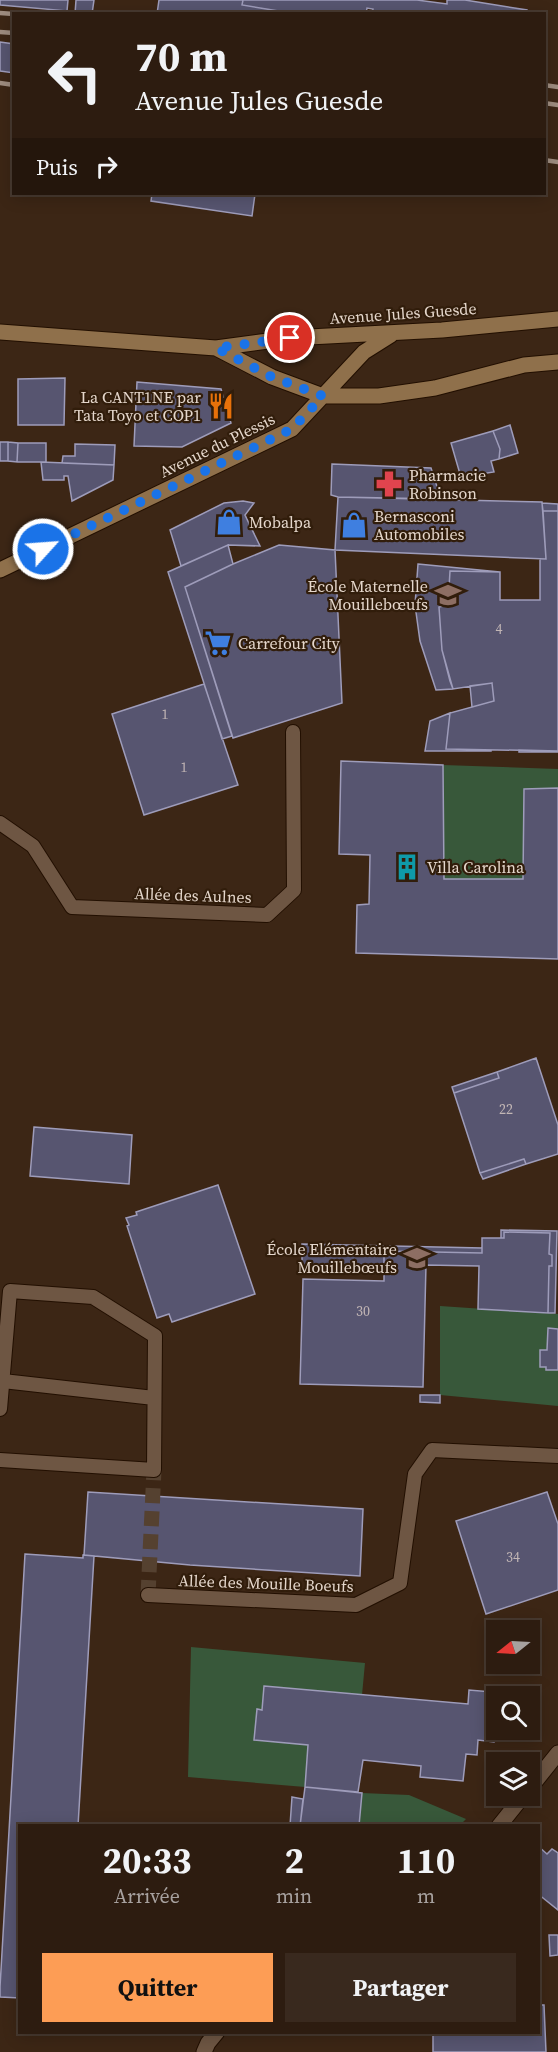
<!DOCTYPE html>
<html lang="fr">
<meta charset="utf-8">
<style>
:root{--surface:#2d1c10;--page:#39291e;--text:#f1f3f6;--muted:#a7a19f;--line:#483a30;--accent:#fd9d55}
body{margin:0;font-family:"Source Serif 4",serif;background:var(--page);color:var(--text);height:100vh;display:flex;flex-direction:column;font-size:22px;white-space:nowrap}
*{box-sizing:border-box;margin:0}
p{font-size:20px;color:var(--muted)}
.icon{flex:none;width:33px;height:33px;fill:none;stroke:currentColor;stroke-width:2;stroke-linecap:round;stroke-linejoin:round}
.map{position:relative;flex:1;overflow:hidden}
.sheet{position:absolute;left:18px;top:1824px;width:522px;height:210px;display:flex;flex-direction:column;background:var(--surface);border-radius:0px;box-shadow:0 3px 15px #0003,0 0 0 2px var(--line)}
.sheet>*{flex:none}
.hud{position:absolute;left:12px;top:12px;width:534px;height:183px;border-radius:0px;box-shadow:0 3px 15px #0003,0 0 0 2px var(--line);background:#2d1c10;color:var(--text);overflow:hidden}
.needle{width:39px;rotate:252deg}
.tools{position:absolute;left:486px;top:1620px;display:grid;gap:12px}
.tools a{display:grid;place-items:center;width:54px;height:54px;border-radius:0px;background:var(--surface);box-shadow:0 3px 15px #0003,0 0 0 2px var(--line);font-size:30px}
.pin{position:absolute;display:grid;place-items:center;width:51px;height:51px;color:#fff;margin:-26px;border:3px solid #fff;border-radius:50%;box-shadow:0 2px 6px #0007}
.me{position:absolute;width:66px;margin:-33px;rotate:64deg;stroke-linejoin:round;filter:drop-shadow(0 0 4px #0008)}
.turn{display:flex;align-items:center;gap:21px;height:126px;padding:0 24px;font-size:27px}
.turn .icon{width:78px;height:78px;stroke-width:2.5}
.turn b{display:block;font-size:42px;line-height:51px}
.then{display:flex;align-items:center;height:57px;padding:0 24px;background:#0003;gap:12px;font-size:22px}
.eta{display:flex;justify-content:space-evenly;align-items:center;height:102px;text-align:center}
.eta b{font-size:36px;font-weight:700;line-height:42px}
.action{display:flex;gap:12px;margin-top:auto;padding:12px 24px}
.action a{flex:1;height:69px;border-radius:0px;background:var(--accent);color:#111;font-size:24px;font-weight:700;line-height:69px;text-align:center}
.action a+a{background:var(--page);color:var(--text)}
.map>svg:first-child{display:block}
.green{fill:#38583a}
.building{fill:#575570;stroke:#9e9cba;stroke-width:1.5}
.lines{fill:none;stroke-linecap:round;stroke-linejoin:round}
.street-tunnel{stroke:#554130;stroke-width:15;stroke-dasharray:15 8;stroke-linecap:butt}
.lane-casing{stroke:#220f01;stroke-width:16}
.street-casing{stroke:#220f01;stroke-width:17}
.secondary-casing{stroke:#220f01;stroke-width:17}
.lane{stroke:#6e5643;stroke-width:14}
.street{stroke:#6e5643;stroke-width:15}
.secondary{stroke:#8f704b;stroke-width:15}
.rail{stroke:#9e8c7f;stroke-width:4.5}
.route{stroke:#1a73e8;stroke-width:10;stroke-dasharray:0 18}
.labels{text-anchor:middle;stroke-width:4.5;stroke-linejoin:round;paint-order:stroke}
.number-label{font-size:14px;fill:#c2b6b5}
.street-label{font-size:16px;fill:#e5d7cc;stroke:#311d0b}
.poi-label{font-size:16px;fill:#e5d7cc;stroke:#311d0b;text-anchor:start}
</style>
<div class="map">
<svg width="558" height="2052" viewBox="0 0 558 2052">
<rect width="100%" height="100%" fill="#3c2615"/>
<path class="green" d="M443,765L558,769V788L524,789L523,879H444Z
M440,1306L558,1314V1329L548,1328L547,1350H540V1366L546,1367V1370H558V1406L440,1395Z
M191,1647L365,1663L362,1695L264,1686L262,1710H257L254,1740L308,1745L305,1787L188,1777Z
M362,1793L409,1795L466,1819L460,1825H359Z"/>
<path class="building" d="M0,0H68L67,11L0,5Z
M76,0H94L92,14H75Z
M159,0H243L242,5L297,14H157Z
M243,0H417L447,4V0H465L527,10V14H372L373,9L367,8L366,14H297L242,5Z
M0,42L14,44V73L0,71Z
M152,194H255L252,216L151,201Z
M65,378L64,425H18V379Z
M137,382L221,389L231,423L182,447L134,446Z
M510,425L518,453L499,459L500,449L493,431Z
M493,431L500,449L499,459L491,461L494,472L474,475L462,481L451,443Z
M0,442H8V461H0Z
M8,442L18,443L17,462L8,461Z
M18,443H46V462H17Z
M75,444L115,445L114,465L62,463L63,456H75Z
M41,462L114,465L113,480L72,501L68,476H64V480H43Z
M332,464L431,468L441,499L338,497L331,495Z
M338,497L542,502L546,559L335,550Z
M243,501L254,503L245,515L260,546L228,545L181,566L170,530L224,503Z
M542,503L558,504V511H543Z
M543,511H558V751L446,749L450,713L494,701L492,683L453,689L450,681L442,650L439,607L448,605L450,571L500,572V600H540V559H546Z
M228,545L233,564L185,587L232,736L222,739L168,572Z
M279,545L335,550L342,703L233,738L185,587L233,564Z
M418,564L500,572L450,571L448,605L439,607L442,650L453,689L436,690L420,641L415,605Z
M492,683L494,701L472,707L470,686Z
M204,684L238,785L144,815L112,714Z
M450,713L446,749L491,750V751H425L430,721Z
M519,750L558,751V752H519Z
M341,761L443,765L444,879H523L524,789L558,788V959L356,953L357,905L369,904L370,855L339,854Z
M536,1058L558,1125V1154L526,1164L524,1159L480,1173L454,1093L499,1078L497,1072Z
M497,1072L499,1078L454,1093L452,1087Z
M34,1127L132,1135L129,1184L30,1176Z
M524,1159L526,1164L483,1179L480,1173Z
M218,1185L255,1294L172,1322L169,1314L157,1318L127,1226L129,1225L126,1218L137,1215L136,1212Z
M501,1230L557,1231L555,1313H548L549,1266H552V1255L549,1254L550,1233L504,1232V1238H501Z
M504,1232L550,1233L549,1254L552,1255V1266H549L548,1313L478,1309L479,1266L426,1265L423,1387L300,1384L303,1279L384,1281V1251L482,1253V1238H504Z
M302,1244L482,1248V1253L384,1251V1271L302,1269Z
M548,1328L558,1329V1370H546V1367H540V1350H547Z
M420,1395H440V1403L420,1402Z
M88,1492L363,1509L360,1576L190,1565L84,1555Z
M547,1492L558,1524V1590L486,1614L456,1521Z
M25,1554L83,1558V1555L94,1556L78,1826H20V1998L0,1997V1987Z
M264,1686L468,1704L469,1690L515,1694V1696H496L494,1742L478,1740L477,1755L466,1754L463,1781L420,1777L421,1766L363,1760L358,1792L305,1787L308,1745L254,1740L257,1709L262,1710Z
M305,1787L362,1793L359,1826H300Z
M292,1797L303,1799L300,1826H290Z
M538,1846L547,1854L552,1849L558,1853V1910L538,1894Z
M549,1935H558V1955L550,1956Z
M538,2005H544L546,2052H433V2032H538Z"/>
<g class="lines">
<path class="street-tunnel" d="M148,1595L154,1470"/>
<g class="lane-casing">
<path id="lane" d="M0,823L33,846L72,907L267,915L294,890L293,732
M3,1381L154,1398
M0,1409L10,1291L93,1297L155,1336L154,1470L0,1460
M148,1595L356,1605L400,1583L415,1474L432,1450L558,1456"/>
</g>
<g class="street-casing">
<path id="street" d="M530,1788L558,1753
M499,1826L523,1796
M204,2052L208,2043L217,2032"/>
</g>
<g class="secondary-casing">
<path id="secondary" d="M0,332L216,348L290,338L442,330L558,319
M216,348L272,377L323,396H379L435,388L524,365L558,362
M0,570L292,429L364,352L391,335"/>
</g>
<use href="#lane" class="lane"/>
<use href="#street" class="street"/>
<use href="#secondary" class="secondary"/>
<path class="rail" d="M0,13L14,14
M0,32L14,33
M0,83L14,85
M544,85L558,87
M544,103L558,105
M544,160L558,162"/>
</g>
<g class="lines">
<path class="route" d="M43,549L292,429L323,396L272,377L216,348L290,338"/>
</g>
<defs>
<g id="restaurant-bare" transform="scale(2.07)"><path d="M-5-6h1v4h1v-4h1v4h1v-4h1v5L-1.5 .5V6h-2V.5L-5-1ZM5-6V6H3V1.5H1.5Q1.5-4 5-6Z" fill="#e8710a" stroke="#311d0b" stroke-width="2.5" paint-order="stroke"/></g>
<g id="pharmacy-bare" transform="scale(2.07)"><path d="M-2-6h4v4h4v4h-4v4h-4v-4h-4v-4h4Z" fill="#e0444e" stroke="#311d0b" stroke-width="2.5" paint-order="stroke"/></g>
<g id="shop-bare" transform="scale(2.07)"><path d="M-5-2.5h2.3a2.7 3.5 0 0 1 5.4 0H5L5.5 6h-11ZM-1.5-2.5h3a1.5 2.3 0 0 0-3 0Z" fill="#3f7fe0" stroke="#311d0b" stroke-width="2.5" paint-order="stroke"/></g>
<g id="school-bare" transform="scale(2.07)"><path d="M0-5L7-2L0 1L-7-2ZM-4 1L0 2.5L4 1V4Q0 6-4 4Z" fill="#8d6e63" stroke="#311d0b" stroke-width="2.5" paint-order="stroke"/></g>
<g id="supermarket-bare" transform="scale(2.07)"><path d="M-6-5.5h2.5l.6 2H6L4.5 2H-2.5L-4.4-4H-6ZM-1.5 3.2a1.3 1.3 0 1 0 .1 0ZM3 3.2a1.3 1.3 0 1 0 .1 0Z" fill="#3f7fe0" stroke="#311d0b" stroke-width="2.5" paint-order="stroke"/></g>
<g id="building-bare" transform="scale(2.07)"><path d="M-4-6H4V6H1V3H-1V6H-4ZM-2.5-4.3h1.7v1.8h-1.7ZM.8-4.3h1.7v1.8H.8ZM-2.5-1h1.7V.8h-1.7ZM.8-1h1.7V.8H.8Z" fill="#0f9aa8" stroke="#311d0b" stroke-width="2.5" paint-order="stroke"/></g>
</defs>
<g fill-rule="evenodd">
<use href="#restaurant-bare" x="221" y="406"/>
<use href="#pharmacy-bare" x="389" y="484"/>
<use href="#shop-bare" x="229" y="522"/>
<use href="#shop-bare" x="354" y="525"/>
<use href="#school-bare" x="448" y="595"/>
<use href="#supermarket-bare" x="218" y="643"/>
<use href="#building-bare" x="407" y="867"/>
<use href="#school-bare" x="417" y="1258"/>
</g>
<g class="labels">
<g class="number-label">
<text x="499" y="634">4</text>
<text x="165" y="719">1</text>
<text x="184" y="772">1</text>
<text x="506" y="1114">22</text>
<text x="363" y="1316">30</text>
<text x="513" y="1562">34</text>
</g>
<g class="street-label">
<text transform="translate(403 313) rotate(-4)" y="6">Avenue Jules Guesde</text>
<text transform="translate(217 445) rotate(-26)" y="6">Avenue du Plessis</text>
<text transform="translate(193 895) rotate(2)" y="6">Allée des Aulnes</text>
<text transform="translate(266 1583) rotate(2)" y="6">Allée des Mouille Boeufs</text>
</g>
<g class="poi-label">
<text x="201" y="403" text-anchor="end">La CANT1NE par<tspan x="201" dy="18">Tata Toyo et COP1</tspan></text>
<text x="409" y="481">Pharmacie<tspan x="409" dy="18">Robinson</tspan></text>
<text x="374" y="522">Bernasconi<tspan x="374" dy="18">Automobiles</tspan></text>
<text x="249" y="528">Mobalpa</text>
<text x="428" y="592" text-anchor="end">École Maternelle<tspan x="428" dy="18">Mouillebœufs</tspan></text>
<text x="238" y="649">Carrefour City</text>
<text x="427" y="873">Villa Carolina</text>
<text x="397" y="1255" text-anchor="end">École Elémentaire<tspan x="397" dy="18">Mouillebœufs</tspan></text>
</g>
</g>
</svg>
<div class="tools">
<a><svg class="needle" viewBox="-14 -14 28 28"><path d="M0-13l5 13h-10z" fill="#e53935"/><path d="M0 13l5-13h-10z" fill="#a7a19f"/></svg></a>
<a><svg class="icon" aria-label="search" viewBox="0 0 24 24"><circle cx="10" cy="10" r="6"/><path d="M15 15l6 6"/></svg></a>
<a><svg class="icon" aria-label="layers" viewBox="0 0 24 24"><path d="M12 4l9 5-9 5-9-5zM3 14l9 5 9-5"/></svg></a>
</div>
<div class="pin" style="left:290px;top:338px;background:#d93025"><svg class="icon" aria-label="arrive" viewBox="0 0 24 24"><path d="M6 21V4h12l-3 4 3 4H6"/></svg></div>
<svg class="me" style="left:43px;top:549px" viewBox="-20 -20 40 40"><circle r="17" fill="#1a73e8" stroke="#fff" stroke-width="3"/><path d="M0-11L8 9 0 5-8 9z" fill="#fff"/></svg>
<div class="hud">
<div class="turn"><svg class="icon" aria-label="left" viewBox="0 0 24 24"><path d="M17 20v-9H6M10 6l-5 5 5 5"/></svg><div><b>70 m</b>Avenue Jules Guesde</div></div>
<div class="then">Puis<svg class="icon" aria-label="right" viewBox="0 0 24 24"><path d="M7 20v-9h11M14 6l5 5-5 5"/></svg></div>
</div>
<section class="sheet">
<div class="eta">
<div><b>20:33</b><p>Arrivée</p></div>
<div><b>2</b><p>min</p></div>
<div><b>110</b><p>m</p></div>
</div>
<div class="action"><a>Quitter</a><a>Partager</a></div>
</section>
</div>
